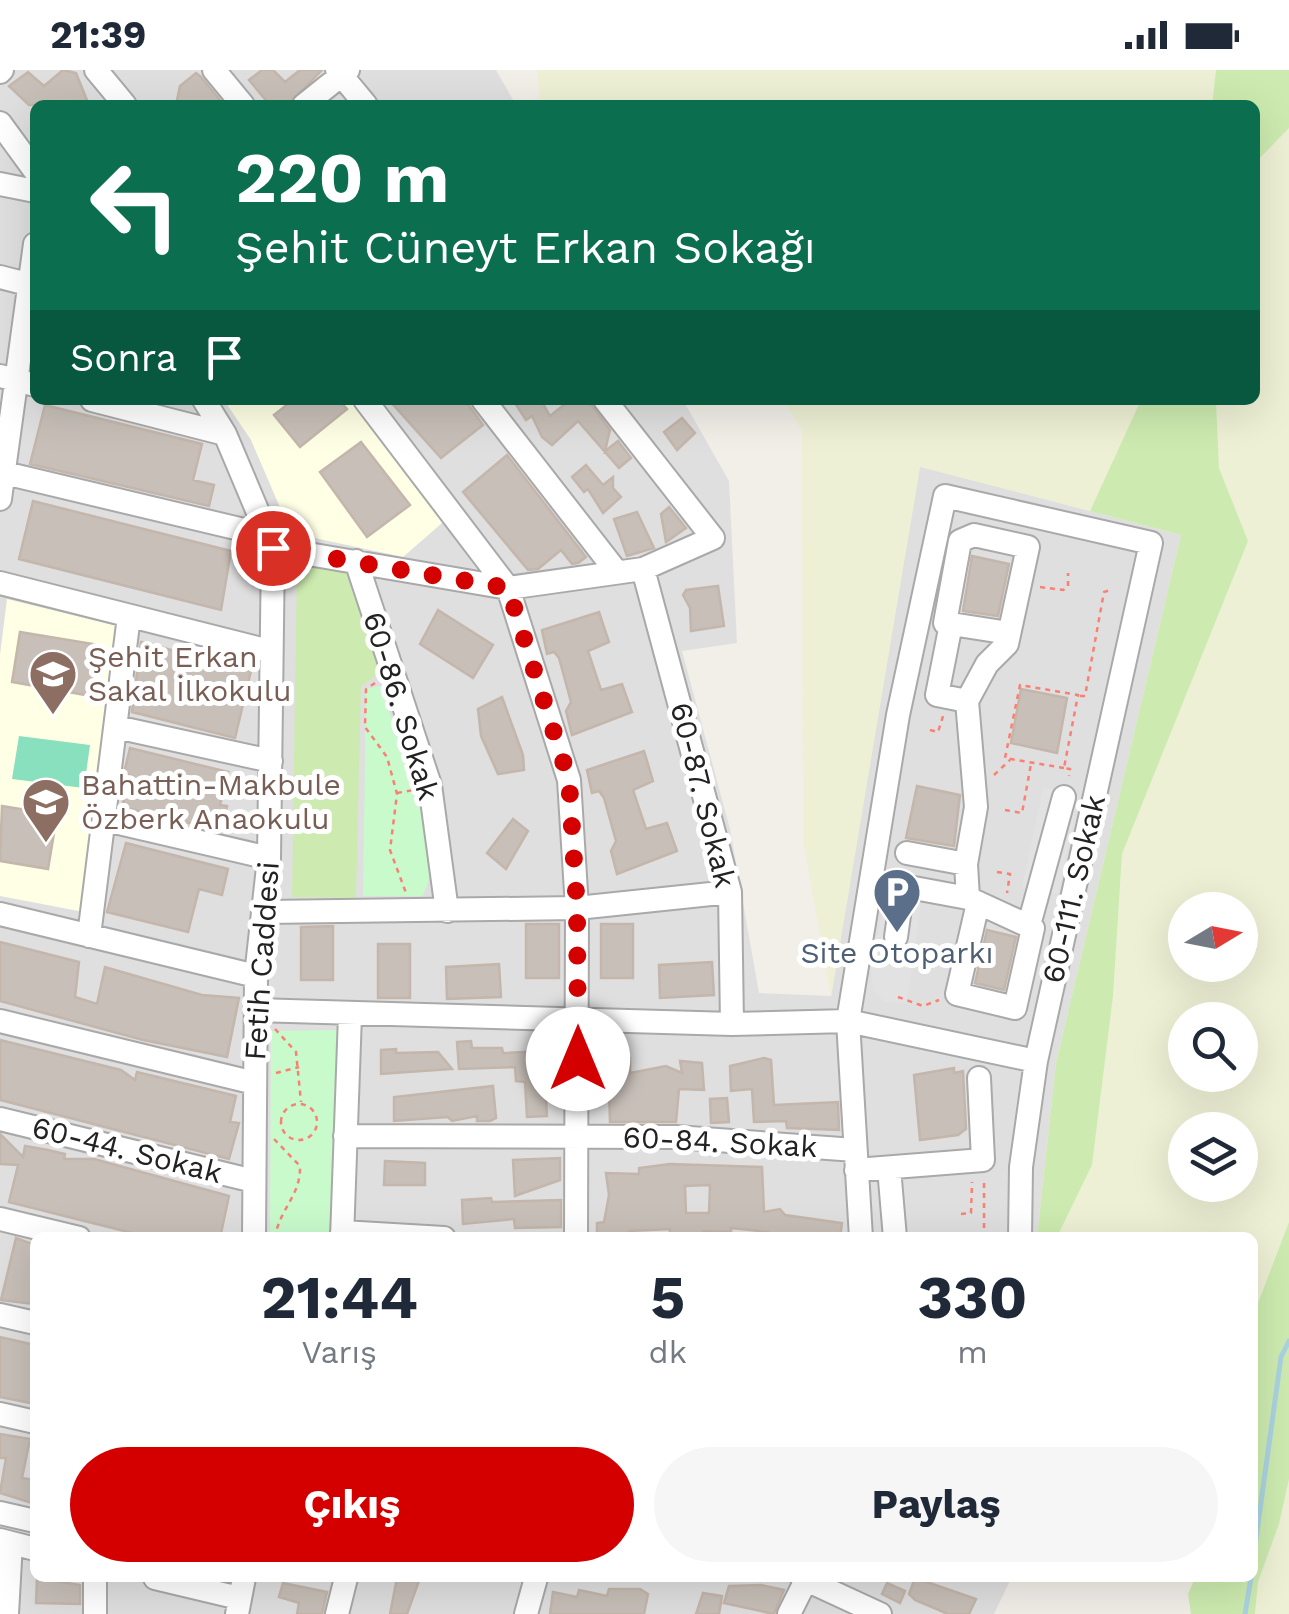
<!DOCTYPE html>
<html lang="tr">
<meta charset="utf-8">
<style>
:root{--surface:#fff;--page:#f6f6f7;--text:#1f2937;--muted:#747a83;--accent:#d40000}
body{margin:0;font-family:"Work Sans",sans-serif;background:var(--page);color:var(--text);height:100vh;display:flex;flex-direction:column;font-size:38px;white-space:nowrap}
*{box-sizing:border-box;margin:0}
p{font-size:32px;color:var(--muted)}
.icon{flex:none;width:55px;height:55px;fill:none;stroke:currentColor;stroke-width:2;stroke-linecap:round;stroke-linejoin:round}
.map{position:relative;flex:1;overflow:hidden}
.details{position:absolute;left:30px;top:1162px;width:1228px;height:350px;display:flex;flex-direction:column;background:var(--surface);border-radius:15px;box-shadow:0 10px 40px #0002}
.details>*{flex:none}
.guide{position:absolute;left:30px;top:30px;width:1230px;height:305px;border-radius:15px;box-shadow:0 10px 40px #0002;background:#0b6e4f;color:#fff;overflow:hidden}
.needle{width:65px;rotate:80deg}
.buttons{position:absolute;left:1168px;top:822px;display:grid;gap:20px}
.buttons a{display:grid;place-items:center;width:90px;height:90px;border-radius:50%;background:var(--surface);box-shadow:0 10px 40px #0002;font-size:50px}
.pin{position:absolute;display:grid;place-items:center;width:85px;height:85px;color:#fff;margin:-42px;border:5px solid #fff;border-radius:50%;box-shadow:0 2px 10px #0007}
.me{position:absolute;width:110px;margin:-55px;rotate:0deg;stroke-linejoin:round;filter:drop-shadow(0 0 8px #0008)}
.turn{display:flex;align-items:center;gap:35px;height:210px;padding:0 40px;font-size:45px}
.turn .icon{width:130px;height:130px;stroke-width:2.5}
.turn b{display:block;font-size:70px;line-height:85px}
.then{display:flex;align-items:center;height:95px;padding:0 40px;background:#0003;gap:20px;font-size:38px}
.eta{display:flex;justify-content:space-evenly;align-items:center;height:170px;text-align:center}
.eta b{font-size:60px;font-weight:700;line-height:70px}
.cta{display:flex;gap:20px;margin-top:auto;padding:20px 40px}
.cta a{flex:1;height:115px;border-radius:60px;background:var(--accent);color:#fff;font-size:40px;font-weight:700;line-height:115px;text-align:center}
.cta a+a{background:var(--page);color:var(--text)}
.status{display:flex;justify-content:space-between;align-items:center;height:70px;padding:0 50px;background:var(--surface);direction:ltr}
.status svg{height:28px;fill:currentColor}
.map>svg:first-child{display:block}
.residential{fill:#e0dfdf}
.education{fill:#ffffe5}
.farmland{fill:#eef0d5;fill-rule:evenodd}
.grass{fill:#cdebb0}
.park{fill:#c8facc}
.pitch{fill:#88e0be}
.parking{fill:#e2e2e2}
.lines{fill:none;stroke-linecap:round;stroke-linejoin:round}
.stream{stroke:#aad3df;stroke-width:5}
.building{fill:#c7bfb8;stroke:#c4b6ab;stroke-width:2.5;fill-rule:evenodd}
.minor-casing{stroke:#a9a9a9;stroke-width:26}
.path{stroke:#fa8072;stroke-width:2.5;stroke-dasharray:5 5;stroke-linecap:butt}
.minor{stroke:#fff;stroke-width:22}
.route{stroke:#d40000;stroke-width:18;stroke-dasharray:0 32.4}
.labels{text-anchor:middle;stroke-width:10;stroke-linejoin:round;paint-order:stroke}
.education-label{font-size:30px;fill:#785e54;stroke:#fff;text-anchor:start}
.street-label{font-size:30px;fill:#222;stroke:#fff}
.service-label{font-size:30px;fill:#4e5e75;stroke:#fff}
</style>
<div class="status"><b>21:39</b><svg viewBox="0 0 49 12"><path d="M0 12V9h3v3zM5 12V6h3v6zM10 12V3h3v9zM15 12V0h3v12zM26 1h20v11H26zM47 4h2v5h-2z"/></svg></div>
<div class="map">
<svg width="1289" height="1544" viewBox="0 0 1289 1544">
<rect width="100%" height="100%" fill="#f2efe9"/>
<path class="residential" d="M0,0H496L516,35H35V330H683L729,411L737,573L682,581L730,759L759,923L831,926L920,396L1181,465L1056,993L1037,1167L35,1168V1508H1005L1009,1513L994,1544H0Z"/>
<path class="education" d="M224,330H353L449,447L403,487L291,463L251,370Z
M7,529L117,556L84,842L0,826V585Z"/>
<path class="farmland" d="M537,0H1216L1212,35H540Z
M1289,58V1152L1253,1246L1252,1168H1057L1092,1094L1113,926L1122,784L1248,471L1219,398L1216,330H1255V93ZM1185,840H1240V895H1185ZM1185,950H1240V1005H1185ZM1185,1060H1240V1115H1185Z
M783,330H1141L1090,441L920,397L831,927L803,771L802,361Z
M1289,1409V1544H1255L1258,1512L1279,1454Z"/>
<path class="grass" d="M1216,0H1289V58L1255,93V35H1212Z
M1141,330H1216L1219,398L1248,471L1122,784L1113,926L1092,1095L1057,1167H1037L1056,993L1181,465L1090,441Z
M297,491L355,502L384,599L361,617L356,828L292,827Z
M1289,1152V1409L1279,1454L1258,1512L1255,1544H1191L1188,1524L1195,1508H1252L1253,1246Z"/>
<path class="park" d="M380,616C395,663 451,784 422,826H363L366,619Z
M338,960L331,1167L270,1168L271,961Z"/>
<path class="pitch" d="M19,666L90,675L84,718L12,709Z"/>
<path class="parking" d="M1043,718L1079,725L1058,824L1022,817Z
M886,827L921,832L907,933L885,932L873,921L871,897Z"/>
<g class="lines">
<path class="stream" d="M1252,1498L1281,1287L1289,1271
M1245,1544L1251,1508"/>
</g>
<path class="building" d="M63,0L76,3L89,35H29L9,16L28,2L44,16Z
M262,0H273L285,12L300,0H322L288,35H270L249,10Z
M196,3L201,7L224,35H176L180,16Z
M293,330H339L347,339L300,377L274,345Z
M389,330H465L483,355L441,388Z
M513,330H541L550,346L570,330H588L610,360L605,381L618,371L631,388L619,398L578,351L552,375L542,367L532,346L526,350Z
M45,335L202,374L193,410L214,415L209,436L30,394Z
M682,348L695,363L677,380L664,362Z
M361,372L410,435L367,467L320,402Z
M507,385L586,487L578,493L572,494L561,480L538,499L528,500L463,422Z
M586,395L603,415L613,407V418L621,427L603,443L588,419L584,422L572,407Z
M33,431L231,481L221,540L19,489Z
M669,437L686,458L666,472L661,444Z
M637,442L654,478L627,486L614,449Z
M972,486L1009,494L998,546L963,541Z
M718,516L724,556L691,561L690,538L683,525L686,520Z
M438,540L493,575L473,608L420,574Z
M599,542L609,572L588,581L601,620L622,614L632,642L572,665L566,641L571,632L559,588L554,582L547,584L542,560Z
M20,562L99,575L91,626L12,612Z
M141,572L251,601L235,668L132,642Z
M1021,619L1067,628L1057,683L1011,673Z
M502,627L523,685L524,700L498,704L481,666L478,639Z
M130,678L228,702L220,735L227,736L221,761L122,737L130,705L124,703Z
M644,681L653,711L633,720L646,759L667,753L677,781L617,804L611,781L616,771L604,728L599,721L592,723L587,700Z
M917,716L960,725L954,776L906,768Z
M2,736L57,745L48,799L0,791Z
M513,749L528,761L506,799L487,783Z
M126,773L228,799L222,825L199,819L188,862L107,842Z
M526,854H559V908H526Z
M601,854H633V908H601Z
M333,856V910H301V857Z
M987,860L1016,867L1004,920L975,913Z
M0,872L79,892L75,927L97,934L105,897L202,925L239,928L227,987L143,970L0,931Z
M378,874H410V928H378Z
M712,892L714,925L660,928L659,895Z
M499,894L501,927L447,929L446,897Z
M0,970L121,1000L135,1010L137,1002L236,1026L230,1052L239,1053L229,1089L0,1030Z
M471,971L472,978H502L503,983L562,980L561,1012H545L547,1046L527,1047L525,1012L516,1011L515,997L459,999L457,972Z
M396,979V983L438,982L452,999L381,1004V980Z
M630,988V1003L666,996L682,1003L680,991L702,993L704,1020L679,1019L676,1052H610L608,989Z
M764,988L771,990L774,1035L838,1032L839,1060L787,1058L786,1051L754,1052L752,1019L731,1021L730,996Z
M954,998V1003L963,1001L966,1059L958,1065L920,1070L914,1005Z
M493,1016L496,1048L490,1051H477V1046L452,1051L448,1047L394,1051V1027Z
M727,1028L729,1052L711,1053L710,1029Z
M0,1064L23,1087L25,1076L48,1080L65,1084L64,1089H94L229,1126L220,1168H152L9,1132L18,1095L0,1094Z
M560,1088V1110L515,1126L513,1090Z
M385,1091L425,1093V1115H384Z
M670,1094L762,1097L764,1142L780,1139L785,1145L842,1153L840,1168H767L768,1162L731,1158V1162L703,1161V1166H670V1159L629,1161L628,1168H597V1153L604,1152L609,1125L606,1103L639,1104V1098ZM710,1115L709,1143H686L685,1116Z
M491,1128L492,1132L561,1130V1157L515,1158L514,1149L463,1154L462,1130Z
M16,1168L35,1175V1234L1,1230Z
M0,1267L35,1275V1334L0,1327Z
M0,1364L30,1369L22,1408L35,1410V1434L0,1423L6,1388H0Z
M37,1508L80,1515V1534L36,1533Z
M397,1508H420L407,1544H390Z
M915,1508L976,1529L969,1544H948L915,1530L909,1524Z
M283,1513L327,1522L322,1544H297L299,1533L279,1527Z
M887,1513L905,1521L900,1533L882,1524Z
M761,1515L784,1520L774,1544L724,1533L729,1516Z
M609,1519H640L648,1524L644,1544H550L553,1522L577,1527L579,1520L607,1526Z
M703,1523L722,1526L719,1544H696Z"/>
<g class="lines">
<g class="minor-casing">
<path id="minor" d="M96,0L125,35
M214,0L243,35
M337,0L366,35
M0,2L2,0
M304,35L348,0
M0,53L35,101
M0,114L35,121
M0,207L35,216
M0,306L35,315
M92,330L225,364
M204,330L225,364L273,478L269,788L256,906L254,1168
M365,330L508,518L569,710L577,838L576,1168
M483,330L616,501
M0,402L265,465
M0,429L35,174
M273,478L508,518L643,499L713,468L605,330
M356,491L430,715L447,841
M643,499L730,822L732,954
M0,513L269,581
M951,554L937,625L967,631
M116,657L271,691
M106,750L269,788
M907,783L966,794
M871,810L968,828L966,794L976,737L967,631L987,594L1007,574L1028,477L974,465L960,471L945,553L1009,563
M968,828L1033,858L1015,938L957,924L978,833
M265,842L577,838L730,822
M0,844L256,906
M1029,855L1064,727
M89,866L129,546
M896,867L903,817
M255,940L732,954L848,951L1036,991
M0,951L255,1013
M0,1049L254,1111
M345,1066L676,1067L855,1080
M889,1098L895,1168
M856,1100L983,1090L979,1008
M0,1149L79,1168
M342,1162L444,1168
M342,1168L350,945
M861,1168L848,951L898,645L945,426L1151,473L1036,991L1021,1097L1020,1168
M0,1245L35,1253
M0,1344L35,1352
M0,1443L35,1451
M0,1470L35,1479
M155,1508L239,1528
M802,1508L880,1544
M7,1544L11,1473
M95,1544V1508
M237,1544L244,1508
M337,1544L346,1508
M526,1544L536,1508
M789,1544L807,1508"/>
</g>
<path class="path" d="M1040,517L1063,520L1068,517V503
M375,613L366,619L365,657L387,687L397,724L390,780L406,823
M1080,626H1085L1104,522L1111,520
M930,660L938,662L944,643
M1064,698L1005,688L1020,615L1078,625L1064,698L1070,699L1069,706
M994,705L1010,690
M397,723L414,720
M1005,740L1022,743L1031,694
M997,802L1010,804L1007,823
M898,927L923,936L939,930
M275,959L296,982L301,1032
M276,1003L299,997
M281 1052a18 18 0 1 1 36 0a18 18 0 1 1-36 0Z
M274,1069L300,1096C301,1126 279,1139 275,1168
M961,1144L971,1143L972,1112
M984,1168V1109"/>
<use href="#minor" class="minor"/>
</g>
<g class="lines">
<path class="route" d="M273,478L508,518L569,710L577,838L578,989"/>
</g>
<defs>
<g id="school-pin" transform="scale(2.5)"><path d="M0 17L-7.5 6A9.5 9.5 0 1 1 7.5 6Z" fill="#8d6e63" stroke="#fff"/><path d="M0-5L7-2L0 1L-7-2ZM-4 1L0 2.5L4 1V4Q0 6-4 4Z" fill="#fff"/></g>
<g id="parking-pin" transform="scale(2.5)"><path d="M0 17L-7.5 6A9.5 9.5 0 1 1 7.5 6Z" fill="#5c6f8a" stroke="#fff"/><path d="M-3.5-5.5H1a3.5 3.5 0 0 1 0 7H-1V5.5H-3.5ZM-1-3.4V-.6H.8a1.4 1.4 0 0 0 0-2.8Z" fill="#fff"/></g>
</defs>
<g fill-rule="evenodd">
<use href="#school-pin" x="53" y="604"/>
<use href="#school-pin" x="46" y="732"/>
<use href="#parking-pin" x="897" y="822"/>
</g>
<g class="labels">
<g class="education-label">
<text x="88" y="597">Şehit Erkan<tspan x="88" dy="34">Sakal İlkokulu</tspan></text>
<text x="81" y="725">Bahattin-Makbule<tspan x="81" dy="34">Özberk Anaokulu</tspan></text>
</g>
<g class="street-label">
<text transform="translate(401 636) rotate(73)" y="10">60-86. Sokak</text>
<text transform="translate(703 725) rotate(76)" y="10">60-87. Sokak</text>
<text transform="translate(1074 819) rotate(-77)" y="10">60-111. Sokak</text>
<text transform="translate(262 891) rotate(-86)" y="10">Fetih Caddesi</text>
<text transform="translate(720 1072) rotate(3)" y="10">60-84. Sokak</text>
<text transform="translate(127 1080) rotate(14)" y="10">60-44. Sokak</text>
</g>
<g class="service-label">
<text x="897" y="893">Site Otoparkı</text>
</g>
</g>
</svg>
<div class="buttons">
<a><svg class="needle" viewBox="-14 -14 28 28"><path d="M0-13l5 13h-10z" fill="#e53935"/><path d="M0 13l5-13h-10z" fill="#747a83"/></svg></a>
<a><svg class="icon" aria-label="search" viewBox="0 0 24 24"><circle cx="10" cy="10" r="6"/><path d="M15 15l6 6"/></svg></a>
<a><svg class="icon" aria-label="layers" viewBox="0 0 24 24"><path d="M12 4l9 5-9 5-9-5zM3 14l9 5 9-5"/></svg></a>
</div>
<div class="pin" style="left:273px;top:478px;background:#d93025"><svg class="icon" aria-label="arrive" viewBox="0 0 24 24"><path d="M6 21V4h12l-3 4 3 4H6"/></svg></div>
<svg class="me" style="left:578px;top:989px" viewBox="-20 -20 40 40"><circle r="19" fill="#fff"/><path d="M0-13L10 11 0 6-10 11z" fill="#d40000"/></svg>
<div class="guide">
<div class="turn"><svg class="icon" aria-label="left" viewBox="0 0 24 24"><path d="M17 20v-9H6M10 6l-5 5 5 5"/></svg><div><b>220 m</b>Şehit Cüneyt Erkan Sokağı</div></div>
<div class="then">Sonra<svg class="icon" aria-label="arrive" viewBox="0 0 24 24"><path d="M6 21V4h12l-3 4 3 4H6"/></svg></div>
</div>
<section class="details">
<div class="eta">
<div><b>21:44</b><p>Varış</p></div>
<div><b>5</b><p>dk</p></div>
<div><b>330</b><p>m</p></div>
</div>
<div class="cta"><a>Çıkış</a><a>Paylaş</a></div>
</section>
</div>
